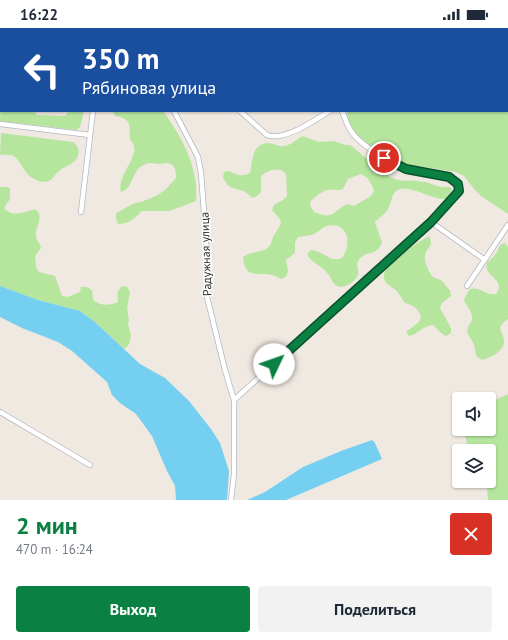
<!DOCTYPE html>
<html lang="ru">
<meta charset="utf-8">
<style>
:root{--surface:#fff;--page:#f2f2f3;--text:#1f2937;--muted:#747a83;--accent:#0b8043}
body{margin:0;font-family:"PT Sans",sans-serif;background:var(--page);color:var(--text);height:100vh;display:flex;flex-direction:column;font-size:15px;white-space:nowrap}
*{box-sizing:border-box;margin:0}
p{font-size:13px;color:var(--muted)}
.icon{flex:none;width:22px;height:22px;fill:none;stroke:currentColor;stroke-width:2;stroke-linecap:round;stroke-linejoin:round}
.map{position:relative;height:472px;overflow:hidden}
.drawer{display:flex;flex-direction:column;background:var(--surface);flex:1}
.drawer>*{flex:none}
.guide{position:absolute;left:0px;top:0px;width:508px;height:84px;box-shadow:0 1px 3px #0004;background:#1a4fa0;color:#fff;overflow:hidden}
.tools{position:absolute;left:452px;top:364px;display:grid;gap:8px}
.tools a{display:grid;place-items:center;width:44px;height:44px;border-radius:4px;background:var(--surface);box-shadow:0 1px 3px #0004;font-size:20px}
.pin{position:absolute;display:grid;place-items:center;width:34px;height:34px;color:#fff;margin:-17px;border:2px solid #fff;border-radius:50%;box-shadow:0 1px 4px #0007}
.me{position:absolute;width:44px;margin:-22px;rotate:48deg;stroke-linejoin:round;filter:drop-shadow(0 0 3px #0008)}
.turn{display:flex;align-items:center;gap:14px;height:84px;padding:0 16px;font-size:18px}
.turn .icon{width:52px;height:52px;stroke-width:2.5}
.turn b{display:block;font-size:28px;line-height:34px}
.round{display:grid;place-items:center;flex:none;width:42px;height:42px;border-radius:4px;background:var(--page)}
.headline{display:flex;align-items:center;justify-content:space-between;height:68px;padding:0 16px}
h1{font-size:24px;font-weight:700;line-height:30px;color:var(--accent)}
.button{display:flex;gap:8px;margin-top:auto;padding:8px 16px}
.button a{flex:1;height:46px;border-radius:4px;background:var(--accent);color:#fff;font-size:16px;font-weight:700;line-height:46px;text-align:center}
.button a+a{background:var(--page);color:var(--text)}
.status{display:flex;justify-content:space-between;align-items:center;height:28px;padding:0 20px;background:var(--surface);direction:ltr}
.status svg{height:11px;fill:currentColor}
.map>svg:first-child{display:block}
.green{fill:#b6e59e;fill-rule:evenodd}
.water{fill:#75cff0}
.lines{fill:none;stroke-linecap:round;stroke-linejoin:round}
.minor-casing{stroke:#b4b7c1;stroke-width:6}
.highway-casing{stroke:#c9c9c9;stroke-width:8}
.minor{stroke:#fff;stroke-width:4.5}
.highway{stroke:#ffa35c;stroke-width:7}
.rail-casing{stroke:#a3a6b8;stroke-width:3}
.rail{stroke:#fff;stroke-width:1.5;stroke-dasharray:4.5;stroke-linecap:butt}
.route-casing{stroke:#07532c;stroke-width:10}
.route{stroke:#0b8043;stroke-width:7}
.labels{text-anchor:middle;stroke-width:3;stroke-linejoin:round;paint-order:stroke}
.street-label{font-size:12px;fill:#2e2e2e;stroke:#fff}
</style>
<div class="status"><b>16:22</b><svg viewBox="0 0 49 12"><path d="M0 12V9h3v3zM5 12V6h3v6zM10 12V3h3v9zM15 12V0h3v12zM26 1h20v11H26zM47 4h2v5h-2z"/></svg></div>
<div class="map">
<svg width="508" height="472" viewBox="0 0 508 472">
<rect width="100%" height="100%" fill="#efe9e1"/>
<path class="green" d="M0,25L1,83H34L37,87L65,88L69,83H84L80,99L77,102L0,93Z
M113,83H163C182,109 199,140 196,173L169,183H142C135,190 129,196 118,196L116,191V185L135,175L141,174L156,168L165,162L176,150C176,145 176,139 171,136C167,134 163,136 159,136C154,136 151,134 146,136C131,140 135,160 121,164C116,146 145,125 130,112C129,98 133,91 115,88Z
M347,83H507L508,84V186L481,168L475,162L464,148L456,144L404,136L380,127L357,107L352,100L348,92Z
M1,105L73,114C79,119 80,123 77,130C73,137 65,138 59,143C56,145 54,149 51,152C43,157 31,151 26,144C22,140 20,133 15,129C11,126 5,127 0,127Z
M303,108L319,114L334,113L345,117H350C360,124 366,133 378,136C395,159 402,150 425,154C430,155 433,157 437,158C441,159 446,159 450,159L452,162L445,171C429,172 407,153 395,164C391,169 391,176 388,181C385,187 379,189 375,194L382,215C374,231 365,220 357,235C357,239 359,243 358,247C355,254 344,261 337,258C332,255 331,249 327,245C321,237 311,235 307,226L311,222C325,223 329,235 342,230C347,223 348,216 347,209C344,197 334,195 324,199C321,201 318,204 314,206C309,208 303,208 298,209L295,214V225L286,232L288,243L286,249L281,251C279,250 275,248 272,247C259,243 245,253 243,229C250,224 256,225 264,222C272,219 271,213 274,207C276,203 279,200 281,196L280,191L272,182L274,177L283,172L287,168L286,146C279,138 268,142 261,148V164L257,168L252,170C241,156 230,167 223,149L224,144L229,143C237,147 242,149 250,145C253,133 251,116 268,115C273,115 278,119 283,118C291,118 296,111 303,108ZM361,146C368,149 372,155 374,163L371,168L354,178L348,176C332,182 336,193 314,184L311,179L310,174C314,170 320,164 327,162C332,161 338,163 343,161L348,151Z
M0,159H5L10,160V171L4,180C12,190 25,184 35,181L39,185C41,196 35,200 36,208C36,212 40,215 41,220L35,228L36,239L39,244L55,248L62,268L68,269L80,264L81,259H87L92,262L93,272C101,278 109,278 118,274C117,267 117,263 122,258L127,259L130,264L127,281L129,292L128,297L131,307L130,313L128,318L124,321L96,295L80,283L38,272L0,258Z
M429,208C435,220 425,219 425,228C424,234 429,245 433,249C435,251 440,251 442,253C445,256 447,260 450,262L451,268L442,275L440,280L451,300V305L446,308L441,305L433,297C422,298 420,305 409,308L406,304L419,294L421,289C419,281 413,277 405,275L396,262L387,256L384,251V246L386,241L411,219Z
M505,215L508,219V291C494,301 503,302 504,312C505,323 491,330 482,332L477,329C475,325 475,321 474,317C472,310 465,307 468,299C470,295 473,293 472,288C471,281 465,277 464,271L470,261C480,258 486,268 496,266C507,250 483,250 487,234C494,230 498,224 500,217Z
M508,366V472H488L487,460L479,453H489V423H472L471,418L467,415L463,401H489V375Z"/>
<path class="water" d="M0,258L38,272L80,283L96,295L140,336L165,350L189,373L211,401L220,415L229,443L227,472H176L175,458L167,443L152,408L136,386L120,375L112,367L107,354L72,323L58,314L22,300L0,289Z
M372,412L375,415L382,431L286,472H247L265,464L303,439L341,423Z"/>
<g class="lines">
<g class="minor-casing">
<path id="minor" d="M102,1V0
M393,1V0
M174,83L198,129L201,145L205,197L208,247L207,269L225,342L234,372V446L231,472
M240,83L267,107C284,114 315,92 330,83
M0,96L90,107
M81,184L93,83
M431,194L485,232
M467,258L508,197
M234,372L431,194L459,163L458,156C447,143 424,145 409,141C393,138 359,116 351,103C347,97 345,90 342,83
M0,384L90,437"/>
</g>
<g class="highway-casing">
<path id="highway" d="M415,0L416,1
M435,0L437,1
M507,52L508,53
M507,68H508"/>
</g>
<use href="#minor" class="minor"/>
<use href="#highway" class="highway"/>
<g class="rail-casing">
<path id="rail" d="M488,0L489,1
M496,0L498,1
M507,13L508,14"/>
</g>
<use href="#rail" class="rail"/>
</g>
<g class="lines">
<g class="route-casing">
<path id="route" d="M274,336L431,194L459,163L458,156L449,149L406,141L384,130"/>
</g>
<use href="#route" class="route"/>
</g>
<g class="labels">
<g class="street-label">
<text transform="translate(206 226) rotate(-92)" y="4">Радужная улица</text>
</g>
</g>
</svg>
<div class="tools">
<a><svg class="icon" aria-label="sound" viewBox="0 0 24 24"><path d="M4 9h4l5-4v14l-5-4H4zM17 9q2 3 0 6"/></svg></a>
<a><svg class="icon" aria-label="layers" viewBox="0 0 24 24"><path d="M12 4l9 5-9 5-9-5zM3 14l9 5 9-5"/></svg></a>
</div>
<div class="pin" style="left:384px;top:130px;background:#d93025"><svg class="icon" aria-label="arrive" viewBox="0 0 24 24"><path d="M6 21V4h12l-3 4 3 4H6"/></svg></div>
<svg class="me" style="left:274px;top:336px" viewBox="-20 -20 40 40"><circle r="19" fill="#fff"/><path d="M0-13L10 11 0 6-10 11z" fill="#0b8043"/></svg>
<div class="guide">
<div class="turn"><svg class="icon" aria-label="left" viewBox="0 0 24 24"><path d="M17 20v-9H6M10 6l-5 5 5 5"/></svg><div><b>350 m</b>Рябиновая улица</div></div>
</div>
</div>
<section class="drawer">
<div class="headline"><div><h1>2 мин</h1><p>470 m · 16:24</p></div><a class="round" style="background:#d93025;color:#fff"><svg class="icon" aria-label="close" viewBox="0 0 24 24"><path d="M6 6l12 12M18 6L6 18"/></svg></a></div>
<div class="button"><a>Выход</a><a>Поделиться</a></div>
</section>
